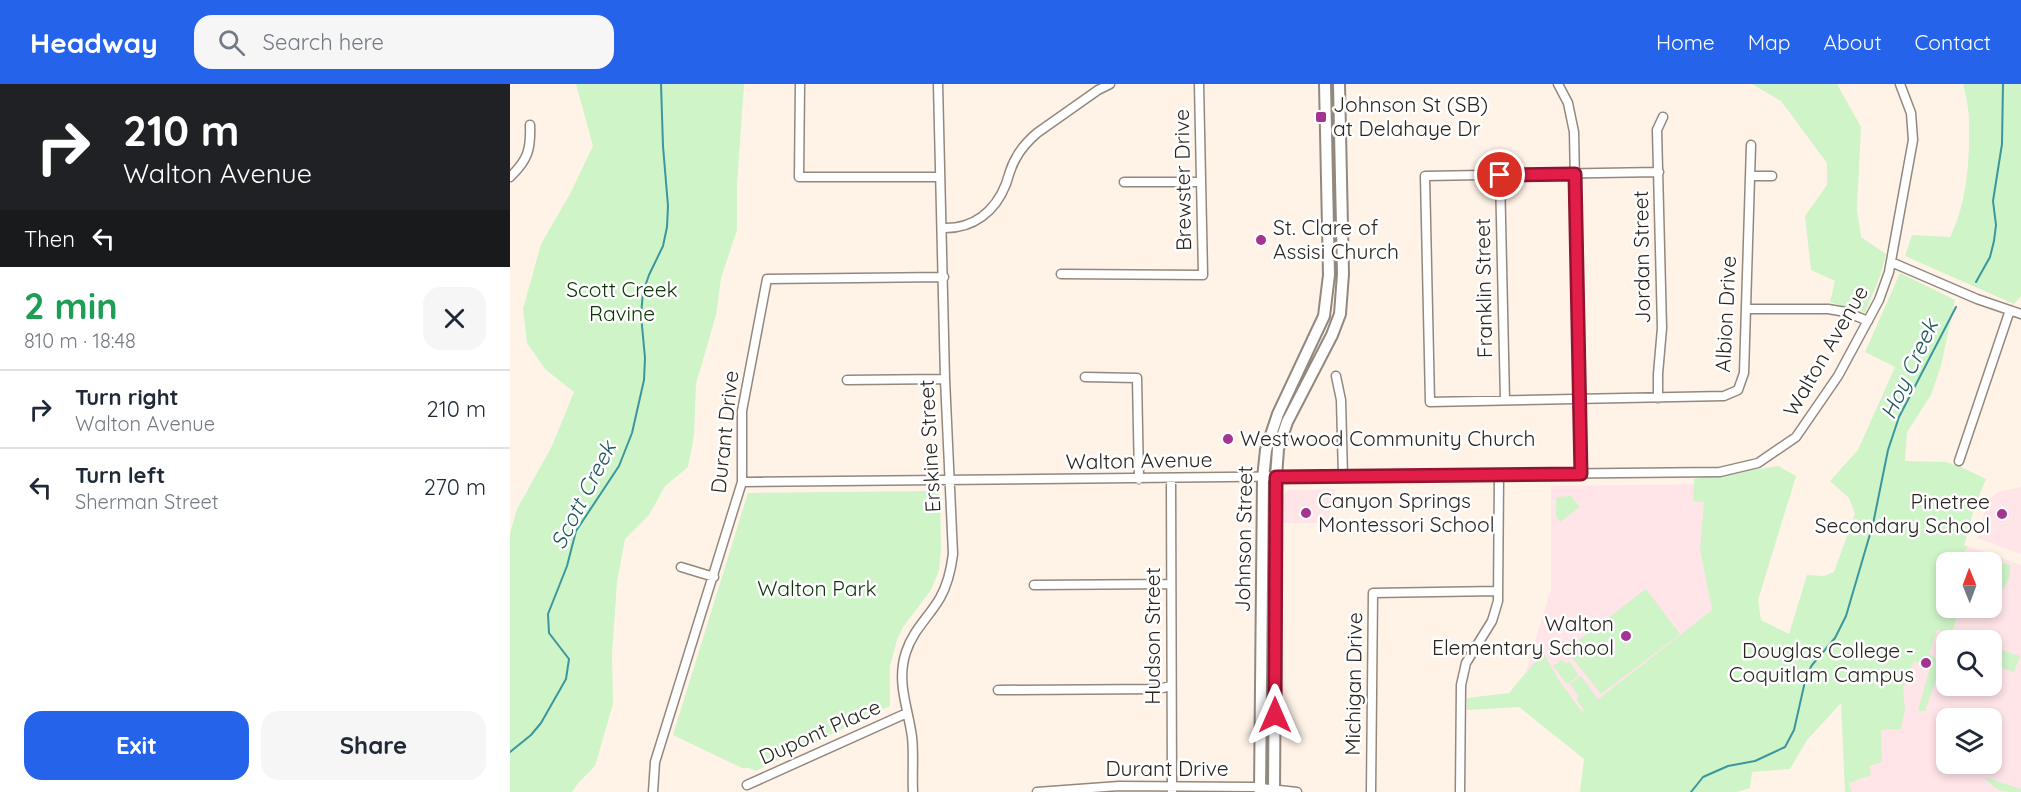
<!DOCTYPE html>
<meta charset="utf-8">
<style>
:root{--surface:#fff;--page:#f6f6f7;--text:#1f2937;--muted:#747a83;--line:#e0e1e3;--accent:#2563eb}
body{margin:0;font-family:Quicksand,sans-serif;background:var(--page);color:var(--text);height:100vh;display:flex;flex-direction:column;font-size:22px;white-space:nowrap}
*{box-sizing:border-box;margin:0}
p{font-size:20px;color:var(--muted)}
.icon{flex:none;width:33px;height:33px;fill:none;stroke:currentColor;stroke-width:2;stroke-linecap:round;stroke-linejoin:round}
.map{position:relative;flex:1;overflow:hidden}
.panel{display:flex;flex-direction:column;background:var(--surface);width:510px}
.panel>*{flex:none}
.guide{background:#202124;color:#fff;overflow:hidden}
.needle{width:39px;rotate:359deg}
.tools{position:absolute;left:1426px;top:468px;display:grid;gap:12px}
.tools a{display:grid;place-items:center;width:66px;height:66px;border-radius:12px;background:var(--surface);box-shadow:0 3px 9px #0003;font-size:30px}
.pin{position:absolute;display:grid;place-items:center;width:51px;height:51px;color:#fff;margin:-26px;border:3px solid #fff;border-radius:50%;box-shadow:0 2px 6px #0007}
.me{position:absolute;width:66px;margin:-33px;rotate:0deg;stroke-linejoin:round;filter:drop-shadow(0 0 4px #0008)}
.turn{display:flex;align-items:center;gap:21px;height:126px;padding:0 24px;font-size:27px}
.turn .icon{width:78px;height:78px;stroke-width:2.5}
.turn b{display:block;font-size:42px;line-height:51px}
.then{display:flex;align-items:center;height:57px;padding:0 24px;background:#0003;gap:12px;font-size:22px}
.round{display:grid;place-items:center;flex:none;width:63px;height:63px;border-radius:18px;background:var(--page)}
.head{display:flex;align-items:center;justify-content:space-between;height:102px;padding:0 24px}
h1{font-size:36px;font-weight:700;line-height:45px;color:#1e9e55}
.cta{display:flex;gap:12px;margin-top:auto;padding:12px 24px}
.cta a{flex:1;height:69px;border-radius:18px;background:var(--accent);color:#fff;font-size:24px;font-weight:700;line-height:69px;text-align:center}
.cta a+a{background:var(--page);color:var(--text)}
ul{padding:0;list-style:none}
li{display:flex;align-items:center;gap:18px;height:78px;padding:0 24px;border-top:2px solid var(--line)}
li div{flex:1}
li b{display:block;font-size:22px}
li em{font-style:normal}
header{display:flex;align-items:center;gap:36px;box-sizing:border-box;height:84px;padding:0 30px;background:var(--accent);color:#fff}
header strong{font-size:28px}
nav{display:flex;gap:33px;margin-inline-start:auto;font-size:21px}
.search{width:420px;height:54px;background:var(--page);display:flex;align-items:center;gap:15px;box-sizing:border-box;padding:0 21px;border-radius:18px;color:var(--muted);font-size:22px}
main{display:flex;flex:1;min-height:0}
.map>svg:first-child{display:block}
.education{fill:#ffe4e8;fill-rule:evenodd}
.green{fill:#cef4c8}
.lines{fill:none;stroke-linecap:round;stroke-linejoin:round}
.stream{stroke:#3c969e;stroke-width:2}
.minor-casing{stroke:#93887e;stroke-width:11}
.major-casing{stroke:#93887e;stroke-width:14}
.minor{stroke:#fff;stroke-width:8}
.major{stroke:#fff;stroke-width:10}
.route-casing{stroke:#92132f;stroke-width:15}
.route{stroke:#e11d48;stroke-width:10}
.poi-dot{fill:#a33492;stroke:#fff;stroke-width:2}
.labels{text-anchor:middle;stroke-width:5;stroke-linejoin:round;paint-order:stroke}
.poi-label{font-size:21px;fill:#2a2521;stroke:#fff;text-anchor:start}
.street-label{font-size:21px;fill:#2a2521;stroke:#fff}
.park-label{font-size:21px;fill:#0d3507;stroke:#fff}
.water-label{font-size:22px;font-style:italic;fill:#22585d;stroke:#fff}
</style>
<header>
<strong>Headway</strong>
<div class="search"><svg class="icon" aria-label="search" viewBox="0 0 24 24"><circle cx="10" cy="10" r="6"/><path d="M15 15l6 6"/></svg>Search here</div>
<nav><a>Home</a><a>Map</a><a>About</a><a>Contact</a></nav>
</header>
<main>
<section class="panel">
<div class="guide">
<div class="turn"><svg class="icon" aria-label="right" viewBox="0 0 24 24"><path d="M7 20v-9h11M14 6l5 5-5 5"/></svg><div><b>210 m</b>Walton Avenue</div></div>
<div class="then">Then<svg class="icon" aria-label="left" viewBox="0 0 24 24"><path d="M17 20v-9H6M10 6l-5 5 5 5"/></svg></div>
</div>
<div class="head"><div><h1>2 min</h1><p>810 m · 18:48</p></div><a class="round"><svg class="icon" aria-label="close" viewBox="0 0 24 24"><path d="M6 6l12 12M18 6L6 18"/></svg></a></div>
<ul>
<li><svg class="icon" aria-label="right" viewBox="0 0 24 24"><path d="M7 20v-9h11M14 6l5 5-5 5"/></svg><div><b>Turn right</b><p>Walton Avenue</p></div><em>210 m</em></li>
<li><svg class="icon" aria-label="left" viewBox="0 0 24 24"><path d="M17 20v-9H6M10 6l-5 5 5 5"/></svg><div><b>Turn left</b><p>Sherman Street</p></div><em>270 m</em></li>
</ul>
<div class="cta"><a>Exit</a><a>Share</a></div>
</section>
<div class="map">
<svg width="1511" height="708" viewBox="0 0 1511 708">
<rect width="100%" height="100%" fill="#fff3e8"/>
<path class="education" d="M1205,400L1207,640L1091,642L1012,600L1041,505V402Z
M1511,403V470L1467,454L1477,420L1483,412L1488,408Z
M825,405V418L820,419V439H772V413L778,406Z
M1458,462L1511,481V708H1342L1339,699L1410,545L1437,524H1482V478H1450L1453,463ZM1437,556H1482V602H1437ZM1437,634H1482V680H1437Z"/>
<path class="green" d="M66,0H234L227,101V146L211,194L206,231L186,300L184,352L178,383L155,402L139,431L115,455L107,498L102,570L103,620L85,682L69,698L62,708H0V449L7,425L42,362L64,308L35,285L17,259L13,225L31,160L60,110L83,62Z
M1242,0H1327L1351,43L1347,125L1351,153L1376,170L1370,192L1355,229L1320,218L1325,197L1301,186L1295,132L1317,101V79L1271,17Z
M1453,0H1511V212L1504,220L1395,172L1402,151L1440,153C1457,120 1460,75 1459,37C1459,25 1456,12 1453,0Z
M1390,189L1445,216L1431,282L1421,311L1397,348L1395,377L1436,378L1451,383L1476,395L1464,424L1454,462H1458L1455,466L1454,478H1437V524H1449L1443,547L1427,546L1419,570L1432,578L1415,627H1408L1420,583L1404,577L1393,604L1395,625L1391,645L1371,646L1372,678L1359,682L1361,691L1339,699L1342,708H1335L1331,619L1297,656L1280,685L1242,688L1240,704L1227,708H1070L1074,675L1009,623L957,626V614L999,609L1033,568L1048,595L1072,628L1202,526L1190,465L1194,418L1183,417L1184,395L1268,382L1286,392L1248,516L1251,536L1279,550L1297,491L1314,492L1324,488L1345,430L1339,414L1320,397L1348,366L1385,283L1355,268Z
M426,407L430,411L431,465L429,486L421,506L393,543L387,556L380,582V622L246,687L239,684H232L163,651L238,409Z
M1061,412L1070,423L1050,438L1046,431V415L1048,413Z
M1466,471L1480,474L1500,481C1502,494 1495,507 1482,511V478H1462Z
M1136,505L1170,550L1091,610L1056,566Z
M1482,563L1510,572L1504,588L1482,580Z
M1052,576L1057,579L1059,577L1069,592L1057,600L1043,582Z
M1071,592L1088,615L1074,626L1067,616L1068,611L1060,600Z
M1475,693L1511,705V708C1491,708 1487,708 1475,693Z"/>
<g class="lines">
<path class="stream" d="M1466,198L1480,173L1484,157L1486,141L1483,117L1492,60L1493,0
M0,668L21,651L31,639L56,595L59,575L39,549L38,530L57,482L66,447L109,382L122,349L134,296L135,274L131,231L133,208L139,191L153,162L157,143L158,122L153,62L151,0
M1181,708L1193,693L1218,682L1245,677L1275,663L1284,646L1296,593L1302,581L1325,554L1336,532L1363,440L1378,366L1389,333L1446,223"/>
<g class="minor-casing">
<path id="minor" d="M290,0L289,93H430
M1048,0L1058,19L1064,48L1071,390
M1149,88L915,92L920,318L1214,312L1228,306L1234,289L1241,61
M990,91L995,316
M1240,92H1262
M0,93C18,76 21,65 20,41
M614,98H690
M433,144C463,145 485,128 496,100C499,91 501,82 506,74C511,64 519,56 527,49L588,6L600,0
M1381,178L1467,215L1511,230
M551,190L693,191L689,0
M1236,225H1318L1336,228L1358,237
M826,292L831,316L833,393
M575,293L627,294L629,395
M337,296L435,295
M1148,314V290L1152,244L1147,46L1153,33
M1449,377L1500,226
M661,395L662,708
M232,398L1210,388L1248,379L1286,353L1328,292L1369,216L1379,188L1403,56L1401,29L1390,0
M171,483L204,493
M524,501L661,500
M488,606L648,605L661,602
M237,701L397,629
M143,708L145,678L232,398V327L257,195L434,193
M403,708C402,690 404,671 402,653C398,623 386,598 396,568C403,546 419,533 430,514C438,500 441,486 443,470L435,295L428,0
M527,708L609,702L743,703L787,708
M861,708L863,509L988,507
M950,708L951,601L956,579L982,537L988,517L989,391"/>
</g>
<g class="major-casing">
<path id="major" d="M750,708L753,394L756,366L768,330L814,232L819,191L815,0
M764,708L766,393L768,365L777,338L822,251L830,230L833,190L829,0"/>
</g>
<use href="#minor" class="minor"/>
<use href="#major" class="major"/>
</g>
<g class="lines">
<g class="route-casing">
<path id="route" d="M765,631L766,393L1071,390L1065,90L990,91"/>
</g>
<use href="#route" class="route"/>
</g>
<g class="poi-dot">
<rect x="805" y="27" width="12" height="12" rx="3"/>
<circle cx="751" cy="156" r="6"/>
<circle cx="718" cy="355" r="6"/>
<circle cx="796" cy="429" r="6"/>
<circle cx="1492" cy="430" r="6"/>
<circle cx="1116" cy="552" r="6"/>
<circle cx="1416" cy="579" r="6"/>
</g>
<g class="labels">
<g class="poi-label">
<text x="823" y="28">Johnson St (SB)<tspan x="823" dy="24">at Delahaye Dr</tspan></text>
<text x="763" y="151">St. Clare of<tspan x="763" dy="24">Assisi Church</tspan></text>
<text x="730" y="362">Westwood Community Church</text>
<text x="808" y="424">Canyon Springs<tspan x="808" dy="24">Montessori School</tspan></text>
<text x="1480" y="425" text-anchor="end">Pinetree<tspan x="1480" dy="24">Secondary School</tspan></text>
<text x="1104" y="547" text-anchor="end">Walton<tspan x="1104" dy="24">Elementary School</tspan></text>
<text x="1404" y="574" text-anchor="end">Douglas College -<tspan x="1404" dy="24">Coquitlam Campus</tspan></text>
</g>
<g class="street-label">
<text transform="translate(673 96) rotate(-91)" y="7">Brewster Drive</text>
<text transform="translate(1132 173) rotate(-91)" y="7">Jordan Street</text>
<text transform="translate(974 204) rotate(-91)" y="7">Franklin Street</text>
<text transform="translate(1216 230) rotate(-87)" y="7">Albion Drive</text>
<text transform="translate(1316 267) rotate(-60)" y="7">Walton Avenue</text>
<text transform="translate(215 348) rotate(-84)" y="7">Durant Drive</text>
<text transform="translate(420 362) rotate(-93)" y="7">Erskine Street</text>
<text transform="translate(629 377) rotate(-1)" y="7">Walton Avenue</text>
<text transform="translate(734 455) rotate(-89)" y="7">Johnson Street</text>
<text transform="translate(643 552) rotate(-90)" y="7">Hudson Street</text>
<text transform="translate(844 600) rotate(-89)" y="7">Michigan Drive</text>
<text transform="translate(310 648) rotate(-24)" y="7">Dupont Place</text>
<text x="657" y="692">Durant Drive</text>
</g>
<g class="park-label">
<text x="112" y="213">Scott Creek<tspan x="112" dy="24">Ravine</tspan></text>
<text x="307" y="512">Walton Park</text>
</g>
<g class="water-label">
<text transform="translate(1399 285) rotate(-65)" y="8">Hoy Creek</text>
<text transform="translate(73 411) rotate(-63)" y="8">Scott Creek</text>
</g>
</g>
</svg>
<div class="tools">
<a><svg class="needle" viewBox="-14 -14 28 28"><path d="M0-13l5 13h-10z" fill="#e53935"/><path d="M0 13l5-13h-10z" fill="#747a83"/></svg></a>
<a><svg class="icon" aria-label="search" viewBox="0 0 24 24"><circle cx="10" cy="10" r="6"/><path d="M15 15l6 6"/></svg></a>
<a><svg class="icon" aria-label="layers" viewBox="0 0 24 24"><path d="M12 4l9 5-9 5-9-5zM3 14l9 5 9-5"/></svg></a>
</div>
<div class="pin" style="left:990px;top:91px;background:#d93025"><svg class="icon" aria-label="arrive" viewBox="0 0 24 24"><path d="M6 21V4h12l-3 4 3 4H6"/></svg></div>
<svg class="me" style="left:765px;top:631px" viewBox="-20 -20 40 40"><path d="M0-17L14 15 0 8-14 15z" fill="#e11d48" stroke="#fff" stroke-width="4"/></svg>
</div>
</main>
